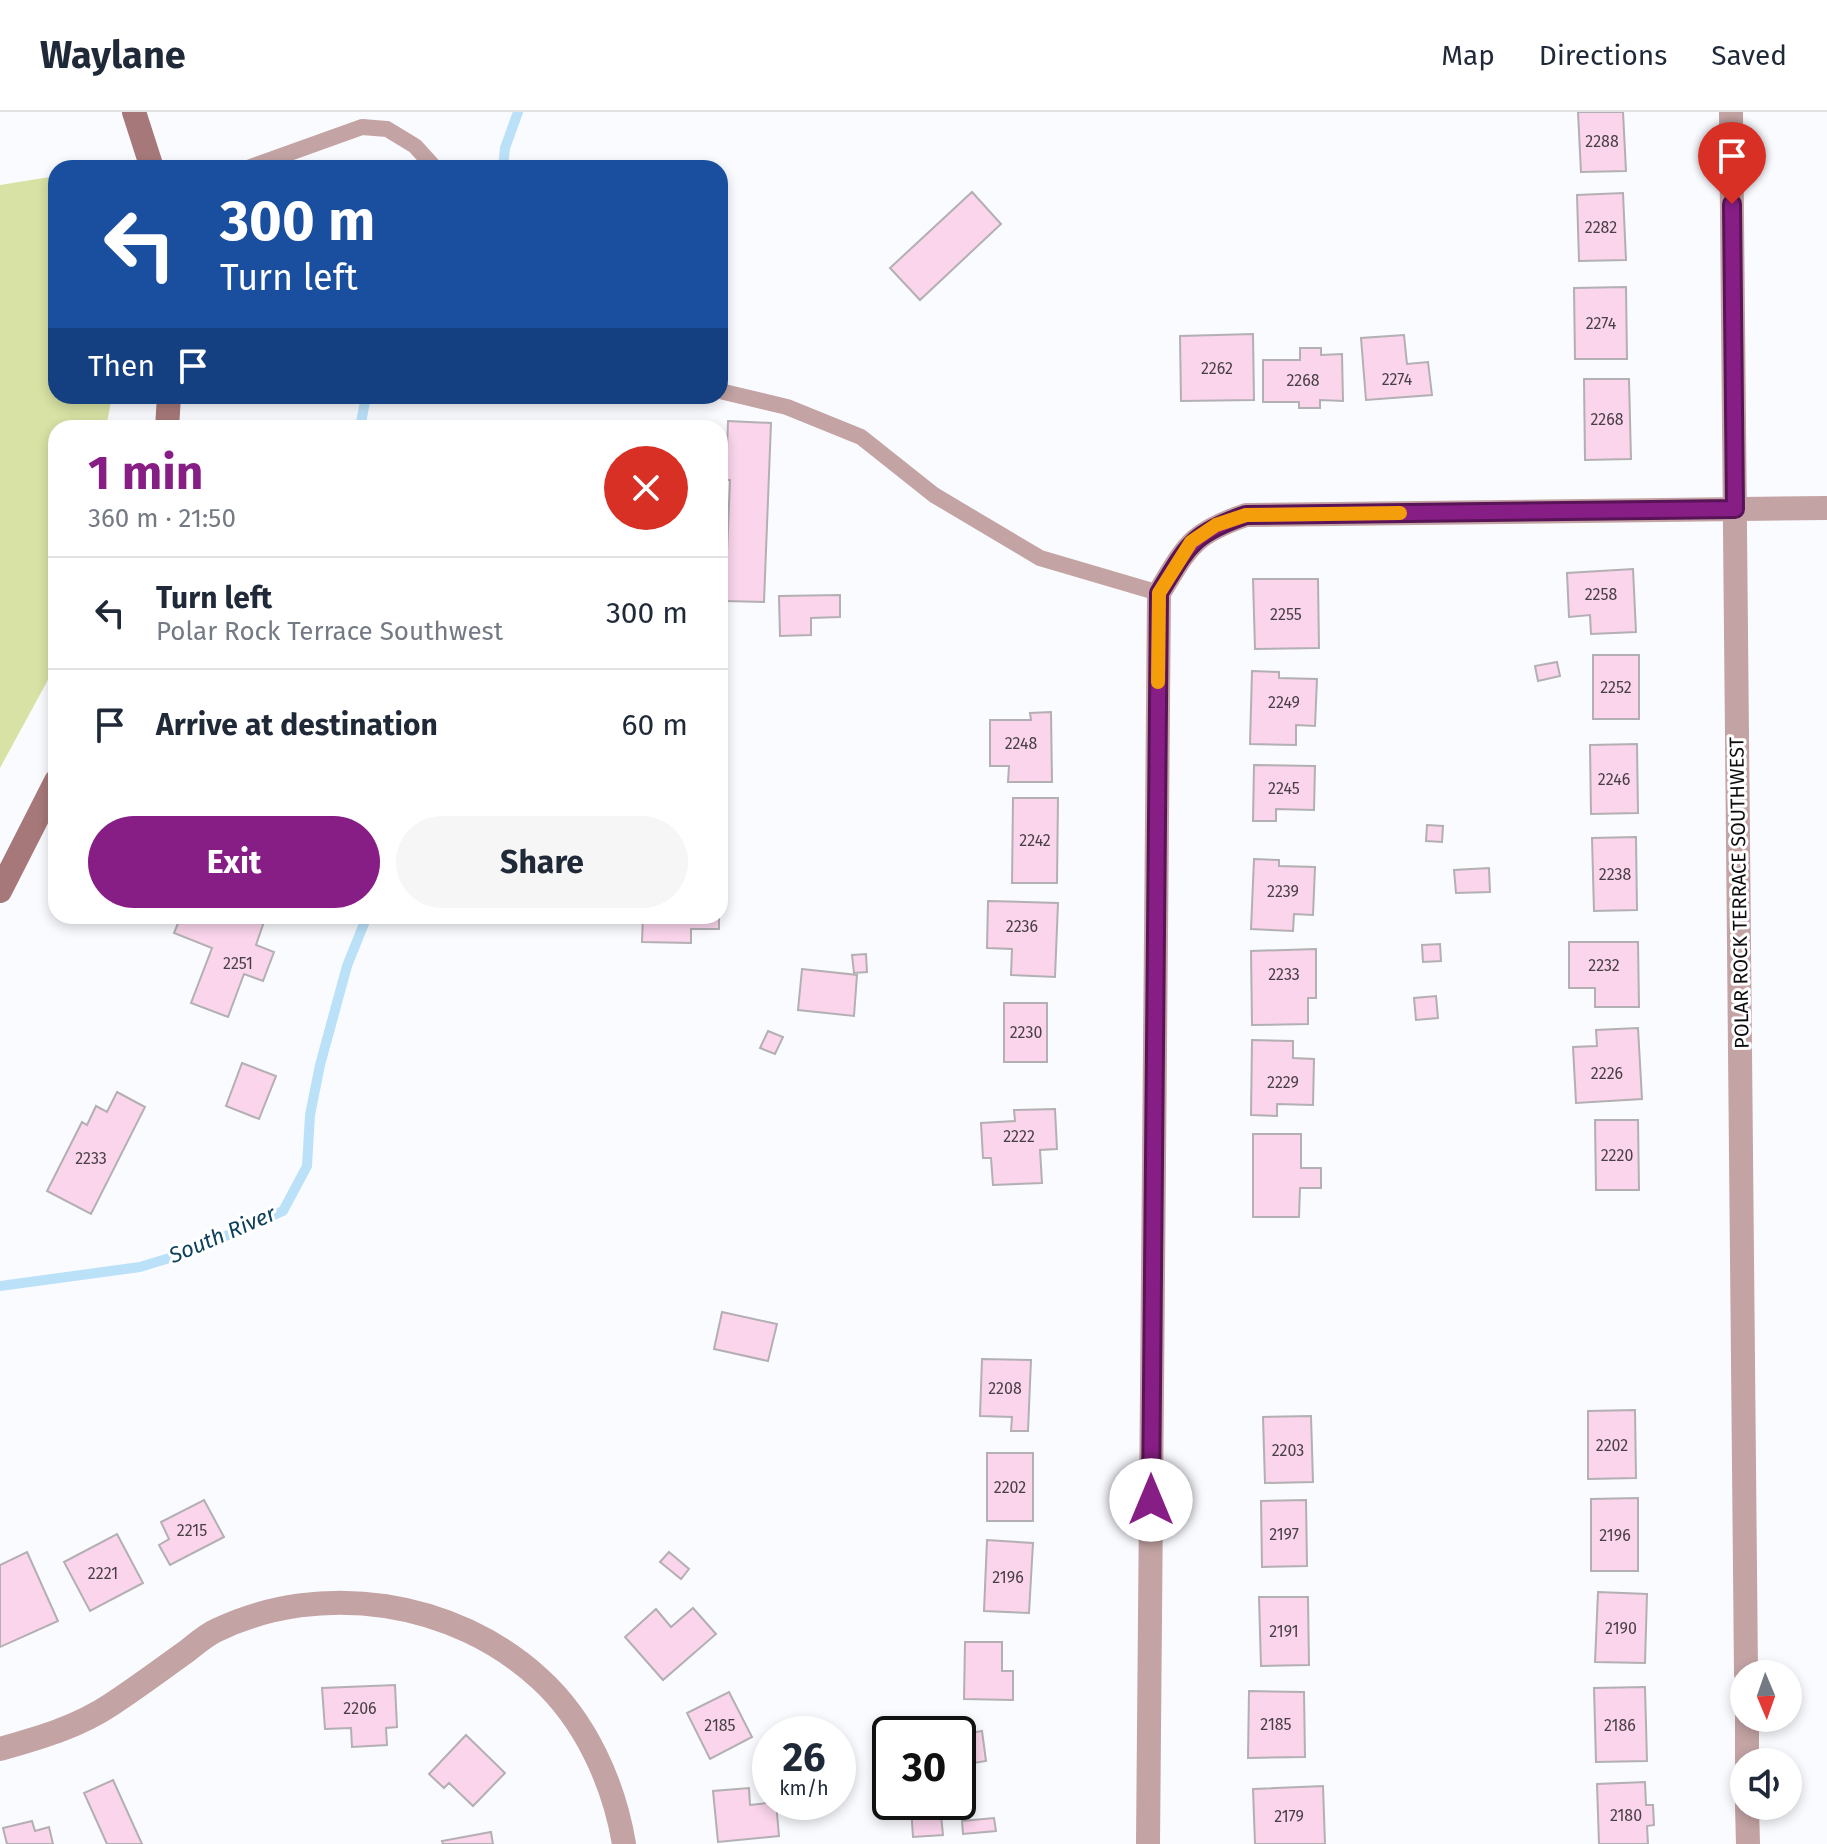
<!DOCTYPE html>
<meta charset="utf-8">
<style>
:root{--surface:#fff;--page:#f6f6f7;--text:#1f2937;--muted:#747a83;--line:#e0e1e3;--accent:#871e85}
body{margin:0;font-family:"Fira Sans",sans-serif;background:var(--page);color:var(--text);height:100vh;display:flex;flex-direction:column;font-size:30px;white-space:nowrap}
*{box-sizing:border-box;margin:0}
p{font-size:26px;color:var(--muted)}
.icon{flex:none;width:44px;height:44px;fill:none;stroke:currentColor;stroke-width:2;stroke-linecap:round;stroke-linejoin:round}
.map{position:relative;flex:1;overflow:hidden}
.sheet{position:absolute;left:48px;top:308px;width:680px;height:504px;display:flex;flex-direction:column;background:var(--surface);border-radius:24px;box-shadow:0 4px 12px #0003}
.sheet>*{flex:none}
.top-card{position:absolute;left:48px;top:48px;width:680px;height:244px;border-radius:24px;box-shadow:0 4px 12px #0003;background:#1a4fa0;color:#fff;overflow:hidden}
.needle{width:52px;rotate:178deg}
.tools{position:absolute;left:1730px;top:1548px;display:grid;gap:16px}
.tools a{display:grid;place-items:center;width:72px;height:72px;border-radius:50%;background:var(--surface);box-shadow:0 4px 12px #0003;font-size:40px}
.speed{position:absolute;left:752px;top:1604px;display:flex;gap:16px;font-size:40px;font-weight:700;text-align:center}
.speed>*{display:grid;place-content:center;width:104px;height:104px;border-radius:50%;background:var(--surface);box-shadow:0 4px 12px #0003;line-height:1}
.speed small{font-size:20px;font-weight:400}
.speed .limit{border:4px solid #111;border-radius:12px;background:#fff;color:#111}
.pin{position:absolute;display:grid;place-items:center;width:68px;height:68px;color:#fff;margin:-82px -34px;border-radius:50% 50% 50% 0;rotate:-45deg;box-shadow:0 0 8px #0007}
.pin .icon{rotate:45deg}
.me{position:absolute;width:88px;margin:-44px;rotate:0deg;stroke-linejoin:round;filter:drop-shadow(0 0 6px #0008)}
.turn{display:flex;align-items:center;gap:28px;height:168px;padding:0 40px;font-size:36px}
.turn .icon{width:104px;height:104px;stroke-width:2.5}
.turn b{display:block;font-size:56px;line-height:68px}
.then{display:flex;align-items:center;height:76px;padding:0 40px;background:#0003;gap:16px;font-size:30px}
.round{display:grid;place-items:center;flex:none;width:84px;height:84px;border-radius:42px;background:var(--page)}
.summary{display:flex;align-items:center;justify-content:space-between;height:136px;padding:0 40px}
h1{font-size:48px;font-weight:700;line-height:60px;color:var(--accent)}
.cta{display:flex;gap:16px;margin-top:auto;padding:16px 40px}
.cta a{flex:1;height:92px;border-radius:48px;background:var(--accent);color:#fff;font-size:32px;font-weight:700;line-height:92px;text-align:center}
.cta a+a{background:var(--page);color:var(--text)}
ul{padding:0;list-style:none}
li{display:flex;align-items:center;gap:24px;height:112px;padding:0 40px;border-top:2px solid var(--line)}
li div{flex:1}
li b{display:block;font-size:30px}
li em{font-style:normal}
header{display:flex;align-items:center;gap:48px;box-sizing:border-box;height:112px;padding:0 40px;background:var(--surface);border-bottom:2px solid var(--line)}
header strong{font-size:38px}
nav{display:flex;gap:44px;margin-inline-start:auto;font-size:28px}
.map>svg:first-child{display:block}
.green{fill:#d8e2a4}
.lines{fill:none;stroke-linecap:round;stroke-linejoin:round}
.stream{stroke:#bbe1f9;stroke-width:10}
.building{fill:#fad5ec;stroke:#b3afb2;stroke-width:2}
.lane{stroke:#c3a3a3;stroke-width:16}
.street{stroke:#c3a3a3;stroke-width:24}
.secondary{stroke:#a67879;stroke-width:24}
.route-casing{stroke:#581456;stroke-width:20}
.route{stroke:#871e85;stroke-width:14}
.slow{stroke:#f59e0b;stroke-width:14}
.labels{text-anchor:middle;stroke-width:6;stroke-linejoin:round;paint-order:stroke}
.number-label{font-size:16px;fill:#494047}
.street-label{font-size:20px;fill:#0e0e10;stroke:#fff}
.water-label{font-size:22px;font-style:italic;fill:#0c415b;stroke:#fff}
</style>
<header>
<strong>Waylane</strong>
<nav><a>Map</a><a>Directions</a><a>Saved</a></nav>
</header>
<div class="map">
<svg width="1827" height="1732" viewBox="0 0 1827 1732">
<rect width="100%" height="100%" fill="#fafbff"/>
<path class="green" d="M56,64V284H112L106,316H56V553L0,656V73Z"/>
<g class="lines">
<path class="stream" d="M503,56L505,36L518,0
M360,316L366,284
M0,1174L140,1155L189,1140L283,1099L307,1054L310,1003L320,953L347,854L367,804"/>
</g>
<path class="building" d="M1578,0H1623L1626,59L1581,60Z
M972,80L1001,112L920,188L890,156Z
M1623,81L1626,148L1579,149L1577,83Z
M1626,175L1627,247H1575L1574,176Z
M1253,222L1254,288L1181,289L1180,224Z
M1404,223L1407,252L1428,250L1432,283L1366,288L1361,226Z
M1300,236H1321V243L1342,242L1343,289L1320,288V296H1299V290H1263V248H1300Z
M1584,267H1629L1631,347L1585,348Z
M728,309L771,311L764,490L725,489L730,368H726Z
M1633,457L1636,520L1591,522L1590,503L1569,505L1567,461Z
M1253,467H1318L1319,536L1255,537Z
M840,483V505L811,506V523L780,524L779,484Z
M1593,543H1639V607H1593Z
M1557,550L1560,564L1538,569L1535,554Z
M1252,559L1279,560V566L1317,567L1315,614L1296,613V633L1250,632Z
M1051,600L1052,670H1008L1009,654H990V608H1031L1030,601Z
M1637,632L1638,701L1591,702L1590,633Z
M1254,653L1315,654L1314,698L1276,697V709H1253Z
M1013,686H1058L1057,771H1012Z
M1427,713L1443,714L1442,730L1426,729Z
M1636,725L1637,798L1594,799L1592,726Z
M1254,747L1279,748V754L1315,755L1313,803L1294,802L1293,819L1251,817Z
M1489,756L1490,780L1456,781L1454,758Z
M988,789L1058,791L1055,865L1011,863L1012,837L987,836Z
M181,804H266L256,833L274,840L263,869L244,862L228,905L191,891L212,836L174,821Z
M643,804H719V817H691V831L642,830Z
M1569,830H1638L1639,895H1595V876H1569Z
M1440,832L1441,849L1423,850L1422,833Z
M1316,837V886H1308V912L1252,913L1251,839Z
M866,842L867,860L854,861L852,843Z
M802,857L857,863L854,904L798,898Z
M1436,884L1438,906L1416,908L1414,886Z
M1004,891H1047V950H1004Z
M1638,916L1642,987L1576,991L1573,935L1597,934L1596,918Z
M768,919L783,925L775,942L760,936Z
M1252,928L1293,929V946L1314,947L1313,993L1277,992V1004L1251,1003Z
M242,951L276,964L259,1007L226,994Z
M117,980L145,995L91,1102L47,1079L82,1010L87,1013L96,994L107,1000Z
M1055,997L1057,1037L1040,1038L1042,1071L993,1073L991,1046H983L981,1011L1015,1009L1014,998Z
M1595,1008H1638L1639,1078H1596Z
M1253,1022H1301V1056H1321V1076H1300L1299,1105H1253Z
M722,1200L777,1212L768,1249L714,1237Z
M982,1247L1031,1248L1028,1319H1011L1012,1305L980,1304Z
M1635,1298L1636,1366L1588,1367V1299Z
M1311,1304L1313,1370L1265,1371L1263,1305Z
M987,1341H1033V1409H987Z
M1638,1386V1459H1591V1387Z
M204,1388L224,1425L170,1453L159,1433L169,1427L161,1410Z
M1306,1388L1307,1454L1262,1455L1261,1389Z
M117,1422L143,1471L90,1499L64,1450Z
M987,1428L1033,1431L1029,1501L984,1499Z
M27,1440L58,1509L0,1535V1453Z
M669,1440L689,1457L681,1467L660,1450Z
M1598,1480L1647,1482L1645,1551L1595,1550Z
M1259,1485H1308L1309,1553L1261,1554Z
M693,1496L716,1522L663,1568L625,1525L656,1497L671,1515Z
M965,1530H1002V1559H1013V1588L964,1587Z
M395,1573L397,1615L386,1616L387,1633L352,1635L351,1616L325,1617L322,1576Z
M1645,1575L1647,1649L1596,1650L1594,1576Z
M1249,1579L1304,1580L1305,1645L1248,1646Z
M729,1580L752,1625L710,1647L687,1601Z
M982,1619L986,1649L961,1653L963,1673L958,1674V1623Z
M466,1623L505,1661L473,1694L449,1671L444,1676L429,1662Z
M890,1643V1677L886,1644Z
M113,1668L142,1732H107L84,1681Z
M1645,1670L1646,1693H1653L1654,1713L1647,1714L1648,1732H1599L1597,1672Z
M1323,1674L1325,1732H1255L1253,1677Z
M749,1676L750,1693L776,1690L779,1724L718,1730L713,1679Z
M940,1693L943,1723L913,1725L911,1695Z
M994,1706L996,1719L963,1722L962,1709Z
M32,1709L35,1719L49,1715L53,1732H7L3,1716Z
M491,1720L493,1732H443L442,1729Z"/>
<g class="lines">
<path class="lane" d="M248,56L362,15L387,17L415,34L435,56
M720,279L787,295L861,325L934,383L1040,446L1159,481"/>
<path class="street" d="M1731,0L1746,1562
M1747,1606V1650
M0,1637C39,1626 78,1615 112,1592C138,1575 162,1557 187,1539C196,1532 206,1523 217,1518C322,1468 454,1488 540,1567C586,1609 614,1672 624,1732
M1747,1694L1748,1732
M1148,1732L1159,481C1188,434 1191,422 1246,403L1827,396"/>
<path class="secondary" d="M134,0L152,56
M167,316L169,284
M0,779L56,669"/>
</g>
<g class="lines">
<g class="route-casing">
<path id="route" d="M1151,1388L1159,481C1188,434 1191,422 1246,403L1735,397L1732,92"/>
</g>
<use href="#route" class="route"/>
<path class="slow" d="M1158,570L1159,481L1191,430L1216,413L1246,403L1400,401"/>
</g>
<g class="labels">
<g class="number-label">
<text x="1602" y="35">2288</text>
<text x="1601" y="121">2282</text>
<text x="1601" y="217">2274</text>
<text x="1217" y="262">2262</text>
<text x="1397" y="273">2274</text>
<text x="1303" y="274">2268</text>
<text x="1607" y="313">2268</text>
<text x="1601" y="488">2258</text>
<text x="1286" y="508">2255</text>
<text x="1616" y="581">2252</text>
<text x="1284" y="596">2249</text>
<text x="1021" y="637">2248</text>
<text x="1614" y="673">2246</text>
<text x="1284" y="682">2245</text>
<text x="1035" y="734">2242</text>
<text x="1615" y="768">2238</text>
<text x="1283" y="785">2239</text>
<text x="1022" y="820">2236</text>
<text x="238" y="857">2251</text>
<text x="1604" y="859">2232</text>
<text x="1284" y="868">2233</text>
<text x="1026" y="926">2230</text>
<text x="1607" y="967">2226</text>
<text x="1283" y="976">2229</text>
<text x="1019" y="1030">2222</text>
<text x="1617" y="1049">2220</text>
<text x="91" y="1052">2233</text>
<text x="1005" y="1282">2208</text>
<text x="1612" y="1339">2202</text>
<text x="1288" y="1344">2203</text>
<text x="1010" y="1381">2202</text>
<text x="192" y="1424">2215</text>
<text x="1284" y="1428">2197</text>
<text x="1615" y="1429">2196</text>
<text x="103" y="1467">2221</text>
<text x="1008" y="1471">2196</text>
<text x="1621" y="1522">2190</text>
<text x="1284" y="1525">2191</text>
<text x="360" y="1602">2206</text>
<text x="1276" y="1618">2185</text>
<text x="720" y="1619">2185</text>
<text x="1620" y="1619">2186</text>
<text x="1626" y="1709">2180</text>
<text x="1289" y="1710">2179</text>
</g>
<g class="street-label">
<text transform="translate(1739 781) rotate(-91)" y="7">POLAR ROCK TERRACE SOUTHWEST</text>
</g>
<g class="water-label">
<text transform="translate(222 1122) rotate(-23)" y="8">South River</text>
</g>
</g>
</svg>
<div class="tools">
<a><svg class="needle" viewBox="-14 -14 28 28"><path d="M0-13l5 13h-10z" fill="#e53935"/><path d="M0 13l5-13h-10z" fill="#747a83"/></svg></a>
<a><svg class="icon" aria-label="sound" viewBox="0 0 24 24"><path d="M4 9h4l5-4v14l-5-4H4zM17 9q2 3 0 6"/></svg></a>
</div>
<div class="speed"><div>26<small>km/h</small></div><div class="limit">30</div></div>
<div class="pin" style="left:1732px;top:92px;background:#d93025"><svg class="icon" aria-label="arrive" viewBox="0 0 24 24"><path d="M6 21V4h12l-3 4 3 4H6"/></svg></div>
<svg class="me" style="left:1151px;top:1388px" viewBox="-20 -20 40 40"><circle r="19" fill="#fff"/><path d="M0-13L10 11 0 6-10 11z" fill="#871e85"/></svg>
<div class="top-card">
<div class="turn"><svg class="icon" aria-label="left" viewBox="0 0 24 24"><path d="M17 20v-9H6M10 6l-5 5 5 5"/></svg><div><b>300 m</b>Turn left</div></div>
<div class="then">Then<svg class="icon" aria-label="arrive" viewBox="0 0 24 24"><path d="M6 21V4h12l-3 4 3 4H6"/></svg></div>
</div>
<section class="sheet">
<div class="summary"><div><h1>1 min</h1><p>360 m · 21:50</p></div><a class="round" style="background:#d93025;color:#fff"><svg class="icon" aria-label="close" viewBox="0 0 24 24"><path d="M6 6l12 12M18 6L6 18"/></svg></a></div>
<ul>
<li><svg class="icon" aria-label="left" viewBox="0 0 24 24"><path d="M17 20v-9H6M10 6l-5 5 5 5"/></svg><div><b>Turn left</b><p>Polar Rock Terrace Southwest</p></div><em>300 m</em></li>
<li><svg class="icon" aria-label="arrive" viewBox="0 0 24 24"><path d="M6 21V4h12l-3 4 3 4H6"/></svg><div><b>Arrive at destination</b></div><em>60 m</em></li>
</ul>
<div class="cta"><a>Exit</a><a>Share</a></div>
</section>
</div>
